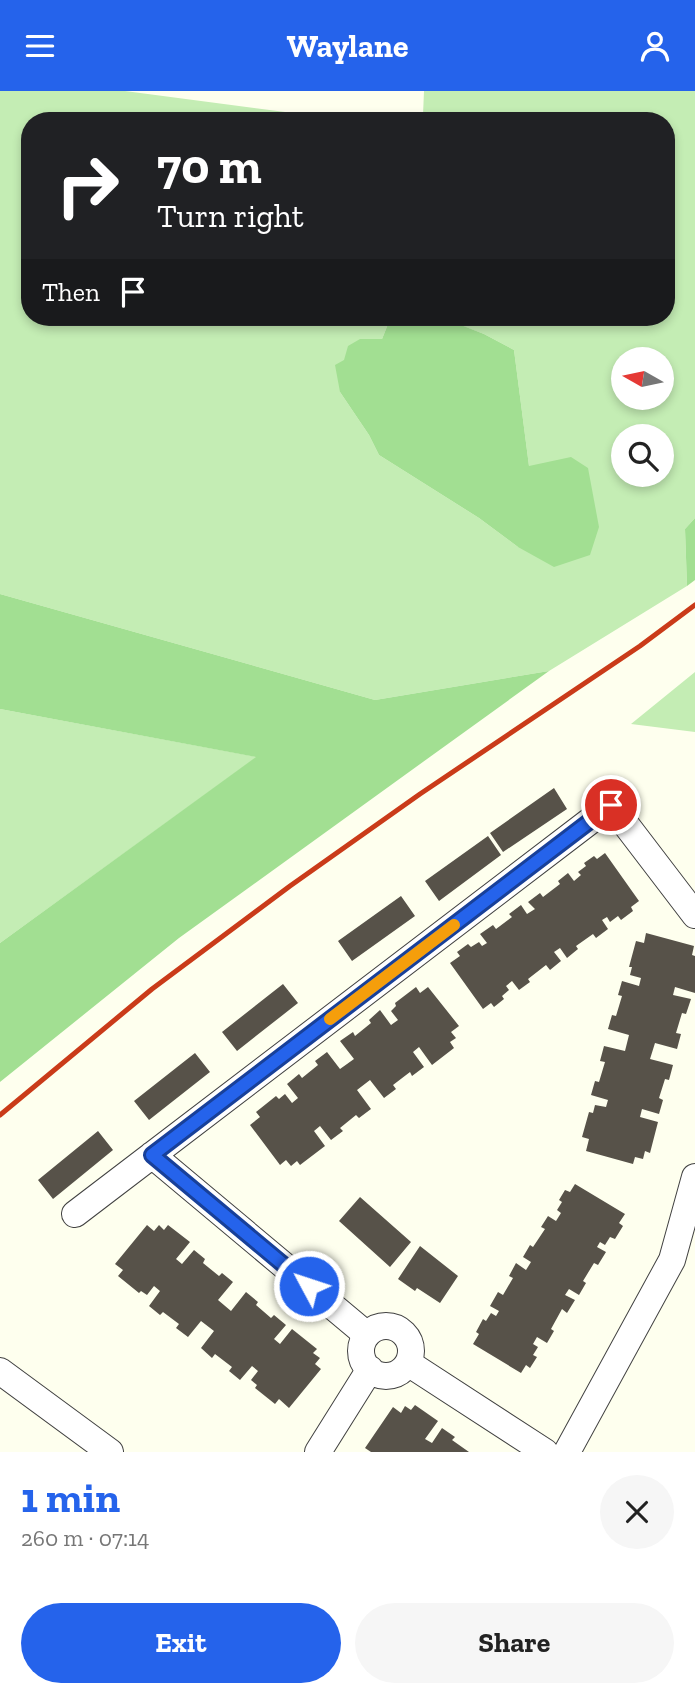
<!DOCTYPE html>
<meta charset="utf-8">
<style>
:root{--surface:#fff;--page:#f6f6f6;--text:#222;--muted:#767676;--accent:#2563eb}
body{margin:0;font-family:"Zilla Slab",serif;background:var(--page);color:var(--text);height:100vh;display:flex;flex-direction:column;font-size:26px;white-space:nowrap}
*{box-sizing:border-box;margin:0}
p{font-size:23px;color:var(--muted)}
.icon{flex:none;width:38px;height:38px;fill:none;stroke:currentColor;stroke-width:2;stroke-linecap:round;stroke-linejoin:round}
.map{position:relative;height:1361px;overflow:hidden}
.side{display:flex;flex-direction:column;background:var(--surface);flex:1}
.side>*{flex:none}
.top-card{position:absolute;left:21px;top:21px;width:654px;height:214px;border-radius:28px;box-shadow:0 4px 10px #0003;background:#202124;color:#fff;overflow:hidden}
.needle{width:46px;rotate:279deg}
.tools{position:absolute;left:611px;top:256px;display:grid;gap:14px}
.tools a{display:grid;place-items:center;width:63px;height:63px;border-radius:50%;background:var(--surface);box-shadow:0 4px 10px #0003;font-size:35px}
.pin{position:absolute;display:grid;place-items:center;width:60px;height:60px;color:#fff;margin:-30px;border:4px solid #fff;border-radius:50%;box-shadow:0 2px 7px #0007}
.me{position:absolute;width:77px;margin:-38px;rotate:310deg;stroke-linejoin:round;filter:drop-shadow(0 0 5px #0008)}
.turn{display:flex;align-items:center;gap:24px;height:147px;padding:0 21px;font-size:32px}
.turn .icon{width:91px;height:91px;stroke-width:2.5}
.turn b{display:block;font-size:49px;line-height:60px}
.then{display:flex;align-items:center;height:66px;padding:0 21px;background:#0003;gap:14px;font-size:26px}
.round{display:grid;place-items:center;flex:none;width:74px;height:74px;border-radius:37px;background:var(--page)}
.head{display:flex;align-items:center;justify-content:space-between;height:119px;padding:0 21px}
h1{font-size:42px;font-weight:700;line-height:52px;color:var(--accent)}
.action{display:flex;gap:14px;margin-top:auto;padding:14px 21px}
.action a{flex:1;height:80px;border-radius:42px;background:var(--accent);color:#fff;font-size:28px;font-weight:700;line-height:80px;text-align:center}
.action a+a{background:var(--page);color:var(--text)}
header{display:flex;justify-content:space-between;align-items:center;height:91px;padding:0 21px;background:var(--accent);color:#fff;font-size:32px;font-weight:700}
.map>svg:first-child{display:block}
.green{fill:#c4edb4;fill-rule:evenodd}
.forest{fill:#a2df92}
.building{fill:#575249}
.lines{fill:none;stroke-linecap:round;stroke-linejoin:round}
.minor-casing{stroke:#414141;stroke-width:28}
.minor{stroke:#fff;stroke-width:26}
.rail{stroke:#ca3b19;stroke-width:5}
.route-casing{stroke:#184099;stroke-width:18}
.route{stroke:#2563eb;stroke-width:12}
.slow{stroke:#f59e0b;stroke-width:12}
</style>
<header><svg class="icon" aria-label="menu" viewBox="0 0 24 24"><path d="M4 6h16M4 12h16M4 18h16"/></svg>Waylane<svg class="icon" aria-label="person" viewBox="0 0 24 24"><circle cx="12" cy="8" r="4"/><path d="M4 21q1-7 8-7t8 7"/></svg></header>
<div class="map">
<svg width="695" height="1361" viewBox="0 0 695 1361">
<rect width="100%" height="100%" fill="#feffee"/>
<path class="green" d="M0,0H125L293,22L307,30H30V226H398L388,233L382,248L340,301L369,344L379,364L479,427L518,456L529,375L514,259L484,243L439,226H667V30H420L423,24L424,0H695V427L685,438L687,495L549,580L375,609L0,503ZM623,268H662V306H623ZM623,345H662V383H623Z
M695,581V641L631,633Z
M0,618L257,666L0,852Z"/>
<path class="forest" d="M398,226L443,227L484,243L514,259L529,375L571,366L588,377L599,436L590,464L554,476L518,456L479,427L379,364L369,344L340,301L335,274L344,269L348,255L360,248H382L388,233Z
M695,427V489L687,495L685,438Z
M0,503L375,609L549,580L179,847L0,991V852L256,666L0,618Z"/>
<path class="building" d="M554,697L567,718L503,761L490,742Z
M488,745L501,764L439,810L425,790Z
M605,762L639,810L631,816L633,820L621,829L618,825L610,831L607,826L602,829L608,838L596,847L593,843L576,855L578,858L567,867L560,857L554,861L561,870L550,879L546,874L528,888L530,891L519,899L512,890L506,895L509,899L502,905L504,908L494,916L491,912L483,918L450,872L460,865L457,861L468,853L471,856L479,851L482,855L487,852L480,843L493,834L496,838L512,826L509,823L521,814L527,823L535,818L528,811L540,802L543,806L560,793L558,790L568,782L574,790L581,784L578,781L586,775L584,772L594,765L597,768Z
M401,805L415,825L352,870L338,850Z
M646,842L694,855L692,864L695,865V902L675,896L673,904L691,908L686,923L682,922L676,942L681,943L677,958L655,952L650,968L673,974L669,989L665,988L659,1007L663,1009L659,1023L642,1018L640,1026L658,1031L650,1062L645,1060L643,1068L635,1066L633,1073L586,1060L589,1048L582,1046L589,1021L593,1022L595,1014L606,1016L608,1009L591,1004L595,990L599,991L605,971L600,970L604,955L625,960L629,944L608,938L612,924L616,925L622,905L618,904L622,890L639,895L641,887L630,884L632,876H629L636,850L644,852Z
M283,893L298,912L237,960L222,941Z
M416,896L420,902L428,896L459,935L451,941L456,947L450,951L454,957L432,974L419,956L413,961L424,976L412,985L410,981L393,994L396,998L384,1007L370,989L357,999L371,1018L359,1027L356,1024L340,1037L343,1040L331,1049L320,1035L314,1040L325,1055L300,1074L297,1070L291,1075L286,1069L280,1074L250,1034L260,1026L256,1021L276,1005L279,1008L285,1003L292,1012L298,1007L287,993L299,983L302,987L318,974L315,970L327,961L340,978L354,968L340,950L353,941L355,945L371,932L369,929L380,919L391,934L398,929L391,920L396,915L395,912Z
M195,962L210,981L149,1029L134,1010Z
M98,1040L113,1059L53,1108L38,1089Z
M575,1093L625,1123L619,1132L623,1135L615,1148L610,1146L605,1154L600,1151L597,1156L606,1161L598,1174L594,1172L583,1190L586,1192L579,1204L569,1198L565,1204L575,1209L567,1222L562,1218L551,1238L554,1240L547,1252L537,1246L533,1253L538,1256L533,1264L537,1266L530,1277L526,1274L521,1282L473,1253L479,1243L476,1241L483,1228L486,1230L491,1222L496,1225L499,1220L490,1215L498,1201L503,1204L513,1187L509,1185L516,1172L526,1179L531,1171L523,1166L530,1154L533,1156L545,1138L541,1136L548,1125L556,1130L561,1122L557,1119L562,1111L559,1109L565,1099L570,1101Z
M360,1106L411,1151L390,1176L339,1130Z
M147,1134L154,1140L159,1134L164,1139L168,1134L190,1151L176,1168L182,1173L194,1159L205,1168L203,1172L219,1185L222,1182L233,1191L218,1209L231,1220L246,1201L258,1211L256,1214L271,1227L274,1224L286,1234L274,1248L280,1253L292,1238L317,1258L313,1262L320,1267L315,1273L321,1278L289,1317L279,1308L275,1313L255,1297L257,1294L251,1289L258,1280L252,1275L240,1289L229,1280L232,1276L215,1263L212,1267L201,1257L214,1240L201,1230L188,1246L176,1237L179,1233L163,1221L160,1224L149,1215L160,1200L154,1195L147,1204L141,1200L139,1202L118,1185L123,1179L115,1173Z
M420,1155L458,1185L440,1212L417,1197L415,1200L398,1188Z
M415,1314L438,1330L425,1348L432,1352L442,1337L455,1346L452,1349L469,1361H371L365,1357L393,1316L401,1322L405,1315L411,1319Z"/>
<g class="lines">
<g class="minor-casing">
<path id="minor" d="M152,1064L367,1244
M75,1123L611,714L695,824
M361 1260a25 25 0 1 1 50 0a25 25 0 1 1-50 0Z
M408,1272L545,1361
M0,1280L110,1361
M318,1361L370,1278
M567,1361L672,1169L695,1086"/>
</g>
<use href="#minor" class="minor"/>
<path class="rail" d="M0,1024L152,898L290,795L420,703L640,555L695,514"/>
</g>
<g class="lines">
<g class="route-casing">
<path id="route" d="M309,1195L152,1064L611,714"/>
</g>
<use href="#route" class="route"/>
<path class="slow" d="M330,928L454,834"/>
</g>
</svg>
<div class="tools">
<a><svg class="needle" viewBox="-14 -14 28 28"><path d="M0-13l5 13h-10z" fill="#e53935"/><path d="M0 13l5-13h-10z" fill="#767676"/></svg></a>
<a><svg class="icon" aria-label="search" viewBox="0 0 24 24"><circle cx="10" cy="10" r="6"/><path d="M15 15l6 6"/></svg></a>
</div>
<div class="pin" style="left:611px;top:714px;background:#d93025"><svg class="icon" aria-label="arrive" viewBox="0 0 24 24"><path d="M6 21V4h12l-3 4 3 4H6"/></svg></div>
<svg class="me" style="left:309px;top:1195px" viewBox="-20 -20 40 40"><circle r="17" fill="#2563eb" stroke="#fff" stroke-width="3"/><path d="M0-11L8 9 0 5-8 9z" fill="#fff"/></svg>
<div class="top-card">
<div class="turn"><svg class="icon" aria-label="right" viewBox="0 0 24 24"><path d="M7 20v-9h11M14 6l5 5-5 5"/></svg><div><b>70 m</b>Turn right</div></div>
<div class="then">Then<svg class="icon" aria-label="arrive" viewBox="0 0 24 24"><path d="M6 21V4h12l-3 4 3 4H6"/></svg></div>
</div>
</div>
<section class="side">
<div class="head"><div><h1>1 min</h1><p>260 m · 07:14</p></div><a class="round"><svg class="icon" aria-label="close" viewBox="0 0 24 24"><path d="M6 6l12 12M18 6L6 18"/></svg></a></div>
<div class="action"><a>Exit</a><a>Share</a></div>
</section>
